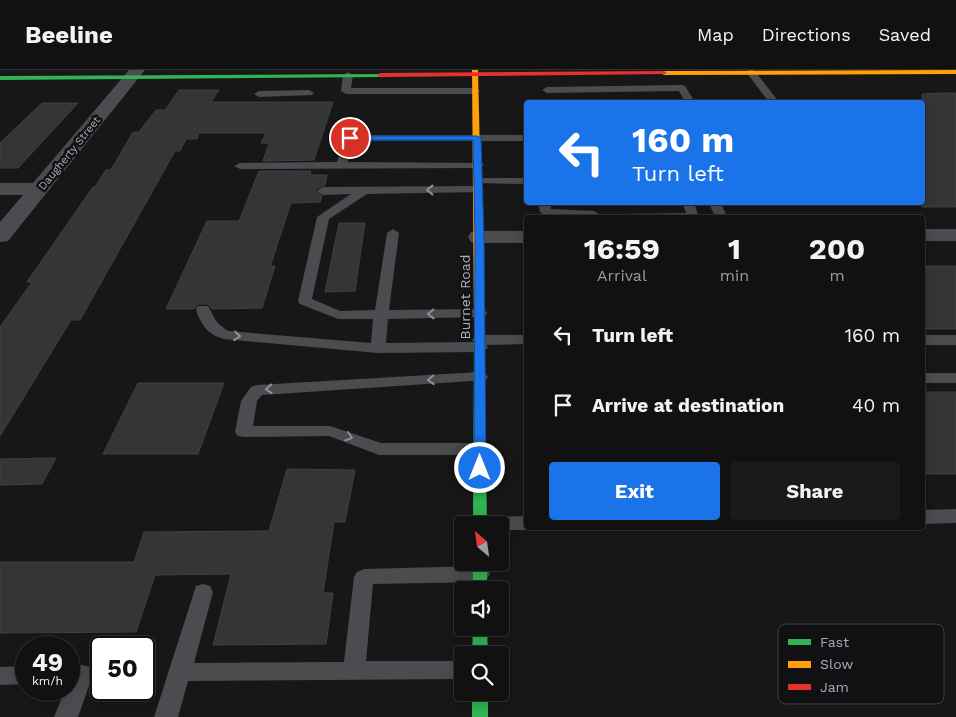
<!DOCTYPE html>
<style>
:root{--surface:#111;--page:#1a1a1a;--text:#f1f3f6;--muted:#9c9d9f;--line:#303131;--accent:#1a73e8}
body{margin:0;font-family:"Work Sans",sans-serif;background:var(--page);color:var(--text);height:100vh;display:flex;flex-direction:column;font-size:19px;white-space:nowrap}
*{box-sizing:border-box;margin:0}
p{font-size:16px;color:var(--muted)}
.icon{flex:none;width:28px;height:28px;fill:none;stroke:currentColor;stroke-width:2;stroke-linecap:round;stroke-linejoin:round}
.map{position:relative;flex:1;overflow:hidden}
.panel{position:absolute;left:524px;top:145px;width:401px;height:315px;display:flex;flex-direction:column;background:var(--surface);border-radius:5px;box-shadow:0 2px 12px #0003,0 0 0 1px var(--line)}
.panel>*{flex:none}
.guide{position:absolute;left:524px;top:30px;width:401px;height:105px;border-radius:5px;box-shadow:0 2px 12px #0003,0 0 0 1px var(--line);background:#1a73e8;color:#fff;overflow:hidden}
.needle{width:32px;rotate:331deg}
.buttons{position:absolute;left:454px;top:446px;display:grid;gap:10px}
.buttons a{display:grid;place-items:center;width:55px;height:55px;border-radius:5px;background:var(--surface);box-shadow:0 2px 12px #0003,0 0 0 1px var(--line);font-size:25px}
.speed{position:absolute;left:15px;top:566px;display:flex;gap:10px;font-size:25px;font-weight:700;text-align:center}
.speed>*{display:grid;place-content:center;width:65px;height:65px;border-radius:50%;background:var(--surface);box-shadow:0 2px 12px #0003,0 0 0 1px var(--line);line-height:1}
.speed small{font-size:12px;font-weight:400}
.speed .limit{border:2px solid #111;border-radius:8px;background:#fff;color:#111}
.pin{position:absolute;display:grid;place-items:center;width:42px;height:42px;color:#fff;margin:-21px;border:2px solid #fff;border-radius:50%;box-shadow:0 1px 5px #0007}
.me{position:absolute;width:55px;margin:-28px;rotate:0deg;stroke-linejoin:round;filter:drop-shadow(0 0 4px #0008)}
.turn{display:flex;align-items:center;gap:18px;height:105px;padding:0 25px;font-size:22px}
.turn .icon{width:65px;height:65px;stroke-width:2.5}
.turn b{display:block;font-size:35px;line-height:42px}
.eta{display:flex;justify-content:space-evenly;align-items:center;height:85px;text-align:center}
.eta b{font-size:30px;font-weight:700;line-height:35px}
.action{display:flex;gap:10px;margin-top:auto;padding:10px 25px}
.action a{flex:1;height:58px;border-radius:5px;background:var(--accent);color:#fff;font-size:20px;font-weight:700;line-height:58px;text-align:center}
.action a+a{background:var(--page);color:var(--text)}
ul{padding:0;list-style:none}
li{display:flex;align-items:center;gap:15px;height:70px;padding:0 25px}
li div{flex:1}
li b{display:block;font-size:19px}
li em{font-style:normal}
header{display:flex;align-items:center;gap:30px;box-sizing:border-box;height:70px;padding:0 25px;background:var(--surface);border-bottom:1px solid var(--line)}
header strong{font-size:24px}
nav{display:flex;gap:28px;margin-inline-start:auto;font-size:18px}
.map>svg:first-child{display:block}
.building{fill:#343537;stroke:#3f4043}
.lines{fill:none;stroke-linecap:round;stroke-linejoin:round}
.lane{fill:#4b4c50;fill-rule:evenodd}
.street{fill:#4b4c50;fill-rule:evenodd}
.fast{fill:#30b455;fill-rule:evenodd}
.slow{fill:#ff9f0a;fill-rule:evenodd}
.jam{fill:#e5322d;fill-rule:evenodd}
.oneway{stroke:#8c9099}
.route{fill:#1a73e8;stroke:#114b97}
.labels{text-anchor:middle;stroke-width:5;stroke-linejoin:round;paint-order:stroke}
.far-street-label{font-size:11px;fill:#a8adb8;stroke:#111113}
.street-label{font-size:14px;fill:#a8adb8;stroke:#111113}
.key{fill:#111113;stroke:#3e4045;stroke-width:1}
.key-label{font-size:14px;fill:#a8adb8}
</style>
<header>
<strong>Beeline</strong>
<nav><a>Map</a><a>Directions</a><a>Saved</a></nav>
</header>
<div class="map">
<svg width="956" height="647" viewBox="0 0 956 647">
<rect width="100%" height="100%" fill="#171717"/>
<path class="building" d="M179,20H219L211,32H333L314,90L263,91L269,73H261L266,63H199L197,69H186L180,81H175L80,250H71L0,366V257L32,212H27L93,117H95L106,100H111L133,62H139L156,40H165Z
M941,23H956V137H922V24Z
M42,33H78L18,98H0V73Z
M259,101H311L310,105H327L325,115L315,120L322,126L320,132L291,133L270,197L275,196L262,238L212,239L208,234H198L194,239H166L207,151H239Z
M339,153H365L355,221L325,222Z
M922,196H956V259H922Z
M138,313H224L198,384H103Z
M922,322H956V404H922Z
M56,388L42,414L0,415V389Z
M287,399L355,400L345,452H334L323,523H333L326,574L213,575L231,504L155,505L136,562L0,563V492H134L144,462L269,461Z"/>
<g class="lines">
<path class="lane" d="M748,0H754L779,32H769L746,2Z
M348,2L353,5L351,18H475L480,21L475,24H346L341,21L343,5Z
M682,15L685,16L695,32H685L679,21L547,23L542,20L547,17Z
M309,20L314,23L312,25L259,27L254,24L259,21Z
M350,65H526V71H354L348,92L482,93L484,95L478,98L240,99L234,96L240,93L337,92L345,68Z
M478,108H526V114L474,113L472,111Z
M478,116L482,118L484,120L482,122L367,124L329,149L312,229L340,241L375,240L387,163L393,159L399,163L389,240L480,239L485,240L487,243L485,246L480,247L388,249L386,273L474,272L472,270L475,267L480,265H526V274L486,275L488,277L485,280L480,282L378,283L224,269C208,265 200,254 196,239L198,236H208C217,251 212,249 228,261L371,273L373,249H338L300,234L298,231L317,147L351,124L323,125L317,121L323,117Z
M538,132H550L551,139L594,141L600,145L598,148L546,146L540,142Z
M682,132H694L699,148H610L616,144L686,143Z
M708,132H720L728,148H716Z
M922,265H956V275H922Z
M480,302L486,304L488,307L486,310L262,325L257,331L253,356H330L381,373H480L486,375L489,379L486,383L480,385H379L329,366L244,367L238,366L235,362L241,331L251,317L257,315Z
M922,303H956V313H922Z
M956,439V453L922,454V440Z
M526,446V458H533L526,460H500V455L470,454L473,449L480,447Z
M480,496L487,499L490,504L487,509L480,512L373,514L366,591H462V609L188,611L178,647H154L196,516L203,514L210,516L213,522L194,593L344,592L354,507L357,502L364,499Z
M82,595L90,597L93,604L78,647H54L65,620H69V596Z
M26,596V614L0,615V597Z"/>
<path class="street" d="M129,0H145L8,171L0,172V152L23,125H0V113H33Z
M922,159H956V171H922Z
M479,161H526V173H479L471,172L468,167L471,162Z"/>
<path class="fast" d="M382,4L383,5L380,7L0,10V6Z
M479,253L484,256L487,455H473L474,256Z
M473,492H487V520H473Z
M473,558H487L488,585H472Z
M472,622H488V647H472Z"/>
<path class="slow" d="M472,0H478L484,256L479,259L474,256Z
M956,0V4L664,5L661,3L664,1Z"/>
<path class="jam" d="M664,1L666,2V4L380,7L377,5L380,3Z"/>
</g>
<defs><path id="oneway-chevron" d="M-2-3.5L2.5 0L-2 3.5" fill="none" stroke-width="1.6" stroke-linecap="round" stroke-linejoin="round" transform="scale(1.25)"/></defs>
<g class="oneway">
<use href="#oneway-chevron" transform="translate(430 120) rotate(180)"/>
<use href="#oneway-chevron" transform="translate(431 244) rotate(179)"/>
<use href="#oneway-chevron" transform="translate(237 266) rotate(6)"/>
<use href="#oneway-chevron" transform="translate(431 310) rotate(176)"/>
<use href="#oneway-chevron" transform="translate(269 319) rotate(177)"/>
<use href="#oneway-chevron" transform="translate(349 367) rotate(19)"/>
</g>
<path class="route" d="M477,66L481,68L484,167L486,398L480,402L474,398L475,167L473,70H350L347,68L350,66Z"/>
<g class="labels">
<g class="far-street-label">
<text transform="translate(69 83) rotate(-51)" y="4">Daugherty Street</text>
</g>
<g class="street-label">
<text transform="translate(465 227) rotate(-90)" y="5">Burnet Road</text>
</g>
</g>
<rect x="778" y="554" width="166" height="80" rx="8" class="key"/>
<rect x="788" y="569" width="23" height="6" fill="#30b455"/>
<rect x="788" y="591" width="23" height="7" fill="#ff9f0a"/>
<rect x="788" y="614" width="23" height="6" fill="#e5322d"/>
<g class="key-label">
<text x="820" y="577">Fast</text>
<text x="820" y="599">Slow</text>
<text x="820" y="622">Jam</text>
</g>
</svg>
<div class="buttons">
<a><svg class="needle" viewBox="-14 -14 28 28"><path d="M0-13l5 13h-10z" fill="#e53935"/><path d="M0 13l5-13h-10z" fill="#9c9d9f"/></svg></a>
<a><svg class="icon" aria-label="sound" viewBox="0 0 24 24"><path d="M4 9h4l5-4v14l-5-4H4zM17 9q2 3 0 6"/></svg></a>
<a><svg class="icon" aria-label="search" viewBox="0 0 24 24"><circle cx="10" cy="10" r="6"/><path d="M15 15l6 6"/></svg></a>
</div>
<div class="speed"><div>49<small>km/h</small></div><div class="limit">50</div></div>
<div class="pin" style="left:350px;top:68px;background:#d93025"><svg class="icon" aria-label="arrive" viewBox="0 0 24 24"><path d="M6 21V4h12l-3 4 3 4H6"/></svg></div>
<svg class="me" style="left:480px;top:398px" viewBox="-20 -20 40 40"><circle r="17" fill="#1a73e8" stroke="#fff" stroke-width="3"/><path d="M0-11L8 9 0 5-8 9z" fill="#fff"/></svg>
<div class="guide">
<div class="turn"><svg class="icon" aria-label="left" viewBox="0 0 24 24"><path d="M17 20v-9H6M10 6l-5 5 5 5"/></svg><div><b>160 m</b>Turn left</div></div>
</div>
<section class="panel">
<div class="eta">
<div><b>16:59</b><p>Arrival</p></div>
<div><b>1</b><p>min</p></div>
<div><b>200</b><p>m</p></div>
</div>
<ul>
<li><svg class="icon" aria-label="left" viewBox="0 0 24 24"><path d="M17 20v-9H6M10 6l-5 5 5 5"/></svg><div><b>Turn left</b></div><em>160 m</em></li>
<li><svg class="icon" aria-label="arrive" viewBox="0 0 24 24"><path d="M6 21V4h12l-3 4 3 4H6"/></svg><div><b>Arrive at destination</b></div><em>40 m</em></li>
</ul>
<div class="action"><a>Exit</a><a>Share</a></div>
</section>
</div>
